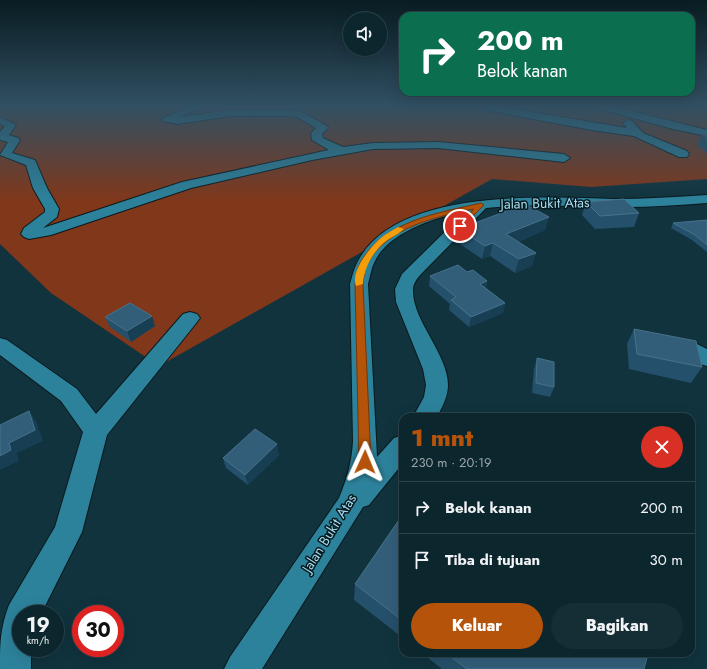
<!DOCTYPE html>
<html lang="id">
<meta charset="utf-8">
<style>
:root{--surface:#0c262e;--page:#152e36;--text:#f1f3f6;--muted:#9aa5aa;--line:#2c434a;--accent:#b45309}
body{margin:0;font-family:Jost,sans-serif;background:var(--page);color:var(--text);height:100vh;display:flex;flex-direction:column;font-size:15px;white-space:nowrap}
*{box-sizing:border-box;margin:0}
p{font-size:13px;color:var(--muted)}
.icon{flex:none;width:22px;height:22px;fill:none;stroke:currentColor;stroke-width:2;stroke-linecap:round;stroke-linejoin:round}
.map{position:relative;flex:1;overflow:hidden}
.panel{position:absolute;left:399px;top:413px;width:296px;height:244px;display:flex;flex-direction:column;background:var(--surface);border-radius:12px;box-shadow:0 4px 16px #0002,0 0 0 1px var(--line)}
.panel>*{flex:none}
.banner{position:absolute;left:399px;top:12px;width:296px;height:84px;border-radius:12px;box-shadow:0 4px 16px #0002,0 0 0 1px var(--line);background:#0b6e4f;color:#fff;overflow:hidden}
.fabs{position:absolute;left:343px;top:12px;display:grid;gap:8px}
.fabs a{display:grid;place-items:center;width:44px;height:44px;border-radius:50%;background:var(--surface);box-shadow:0 4px 16px #0002,0 0 0 1px var(--line);font-size:20px}
.speed{position:absolute;left:12px;top:605px;display:flex;gap:8px;font-size:20px;font-weight:700;text-align:center}
.speed>*{display:grid;place-content:center;width:52px;height:52px;border-radius:50%;background:var(--surface);box-shadow:0 4px 16px #0002,0 0 0 1px var(--line);line-height:1}
.speed small{font-size:10px;font-weight:400}
.speed .limit{border:6px solid #d22;background:#fff;color:#111}
.pin{position:absolute;display:grid;place-items:center;width:34px;height:34px;color:#fff;margin:-17px;border:2px solid #fff;border-radius:50%;box-shadow:0 1px 4px #0007}
.me{position:absolute;width:44px;margin:-22px;rotate:1deg;stroke-linejoin:round;filter:drop-shadow(0 0 3px #0008)}
.turn{display:flex;align-items:center;gap:14px;height:84px;padding:0 12px;font-size:18px}
.turn .icon{width:52px;height:52px;stroke-width:2.5}
.turn b{display:block;font-size:28px;line-height:34px}
.round{display:grid;place-items:center;flex:none;width:42px;height:42px;border-radius:21px;background:var(--page)}
.summary{display:flex;align-items:center;justify-content:space-between;height:68px;padding:0 12px}
h1{font-size:24px;font-weight:800;line-height:30px;color:var(--accent)}
.primary-button{display:flex;gap:8px;margin-top:auto;padding:8px 12px}
.primary-button a{flex:1;height:46px;border-radius:24px;background:var(--accent);color:#fff;font-size:16px;font-weight:800;line-height:46px;text-align:center}
.primary-button a+a{background:var(--page);color:var(--text)}
ul{padding:0;list-style:none}
li{display:flex;align-items:center;gap:12px;height:52px;padding:0 12px;border-top:1px solid var(--line)}
li div{flex:1}
li b{display:block;font-size:15px}
li em{font-style:normal}
.map>svg:first-child{display:block}
.green{fill:#80371a}
.lines{fill:none;stroke-linecap:round;stroke-linejoin:round}
.minor-casing{stroke:#0a191d;stroke-width:2}
.minor{fill:#2d829b;fill-rule:evenodd}
.wall{fill:#25506b}
.shaded-wall{fill:#173e53}
.building{fill:#335e79;stroke:#46728b}
.route{fill:#b45309;stroke:#753606}
.slow{fill:#f59e0b}
.labels{text-anchor:middle;stroke-width:3;stroke-linejoin:round;paint-order:stroke}
.street-label{font-size:14px;fill:#abdbec;stroke:#031a21}
</style>
<div class="map">
<svg width="707" height="669" viewBox="0 0 707 669">
<rect width="100%" height="100%" fill="#10333e"/>
<path class="green" d="M0,107H707V179L591,187L492,179L159,366L51,293L0,244Z"/>
<g class="lines">
<g class="minor-casing">
<path id="minor" d="M188,107H202L180,117L230,110H289L304,113L327,126L328,128L322,134L323,138L343,147L373,143L438,142L564,154L570,158L564,162L438,148L373,149L312,160L191,188L51,235L29,239L24,237L21,234L24,228L45,212V209L33,188L26,165L0,155L8,142L0,140V132L5,126L0,124V117L16,125L9,135L18,138L20,140L12,153L35,160L47,188L59,209L57,217L43,228L182,182L329,150L312,140L311,133L316,128L297,117L289,116H230L177,124L163,121L162,119Z
M481,107H502L627,128L623,123L628,120L632,121L643,133L687,151L689,154L687,157H679L634,136L592,130L486,110Z
M603,107H615L707,130V136L673,129L604,110Z
M707,195V203C679,205 652,207 624,207C578,207 532,203 486,208L423,272C418,277 413,283 413,290C412,320 448,354 448,385C448,397 442,407 437,417H413L424,397L426,385L423,369L396,302L395,289L402,274L466,211C437,217 387,232 374,263C371,269 370,277 368,284L377,457L394,438L403,435V463L369,505L363,507L262,669H224L230,657L339,498C347,479 352,461 353,441L350,284C352,277 354,268 358,261C397,188 543,197 613,199C644,199 676,197 707,195Z
M190,312L197,314L200,318L197,322L107,435L82,532L41,614H21V648H31V669H0C0,644 0,629 9,605L55,527L83,432L61,401L0,355V338L7,340L77,389L96,414L183,314Z
M693,342L707,349V366C697,364 688,358 683,349L686,344Z"/>
</g>
<use href="#minor" class="minor"/>
</g>
<path class="wall" d="M702,134H707V153L697,145Z
M586,202L639,213L634,227L595,229L582,215Z
M549,217L545,230L518,242L536,253L532,266L515,273L490,256L482,259L457,242L459,229Z
M707,220V252L692,240L671,228L673,223Z
M467,272L487,281L486,288L505,303L503,313L469,327L449,310L450,304L429,286L430,276Z
M105,317L155,326L131,342L110,327Z
M634,329L702,367L691,383L629,369L627,344Z
M537,358L554,387L550,397L532,393L534,369Z
M279,455L248,485L226,468L223,458Z
M403,514V638L354,600L355,584Z
M422,653H640L644,669H442Z"/>
<path class="shaded-wall" d="M549,217L545,230L503,248L506,234Z
M493,243L490,256L482,259L485,246Z
M536,253L532,266L515,273L519,259Z
M487,281L485,291L480,284Z
M505,303L503,313L469,327L471,317Z
M152,316L155,326L131,342L127,331Z
M29,411L36,421L43,441L17,453L19,461L0,470V456Z
M277,444L279,455L248,485L245,475Z"/>
<path class="building" d="M702,134H707V137Z
M624,199L639,213L600,216L586,202Z
M525,204L549,217L506,234L536,253L519,259L493,243L485,246L459,229Z
M707,220V245L695,235L673,223Z
M458,265L467,272L473,270L487,281L480,284L505,303L471,317L451,300L456,297L430,276Z
M130,303L152,316L127,331L105,317Z
M634,329L696,341L702,367L637,354Z
M537,358L554,362V387L536,383Z
M29,411L35,430L9,443L11,450L0,456V425Z
M255,429L277,444L245,475L223,458Z
M403,514V621L355,584Z
M446,653H640L647,658L644,669H467Z"/>
<linearGradient id="sky" x2="0" y2="1"><stop stop-color="#091c22"/><stop offset="0.53" stop-color="#315063"/><stop offset="1" stop-color="#315063" stop-opacity="0"/></linearGradient>
<rect width="707" height="201" fill="url(#sky)"/>
<path class="route" d="M481,203L484,205L462,227L456,226L474,209C436,217 387,227 367,264C364,269 364,278 363,284L371,462L369,465L365,467L361,465L359,462L355,284C356,278 357,269 360,263C383,221 438,213 481,203Z"/>
<path class="slow" d="M398,227L404,229C400,233 394,236 389,239C374,249 364,267 363,284L356,286C350,271 371,246 382,237C387,233 393,230 398,227Z"/>
<g class="labels">
<g class="street-label">
<text transform="translate(545 203) rotate(-1)" y="5">Jalan Bukit Atas</text>
<text transform="translate(329 533) rotate(-58)" y="5">Jalan Bukit Atas</text>
</g>
</g>
</svg>
<div class="fabs">
<a><svg class="icon" aria-label="sound" viewBox="0 0 24 24"><path d="M4 9h4l5-4v14l-5-4H4zM17 9q2 3 0 6"/></svg></a>
</div>
<div class="speed"><div>19<small>km/h</small></div><div class="limit">30</div></div>
<div class="pin" style="left:460px;top:226px;background:#d93025"><svg class="icon" aria-label="arrive" viewBox="0 0 24 24"><path d="M6 21V4h12l-3 4 3 4H6"/></svg></div>
<svg class="me" style="left:365px;top:462px" viewBox="-20 -20 40 40"><path d="M0-17L14 15 0 8-14 15z" fill="#b45309" stroke="#fff" stroke-width="4"/></svg>
<div class="banner">
<div class="turn"><svg class="icon" aria-label="right" viewBox="0 0 24 24"><path d="M7 20v-9h11M14 6l5 5-5 5"/></svg><div><b>200 m</b>Belok kanan</div></div>
</div>
<section class="panel">
<div class="summary"><div><h1>1 mnt</h1><p>230 m · 20:19</p></div><a class="round" style="background:#d93025;color:#fff"><svg class="icon" aria-label="close" viewBox="0 0 24 24"><path d="M6 6l12 12M18 6L6 18"/></svg></a></div>
<ul>
<li><svg class="icon" aria-label="right" viewBox="0 0 24 24"><path d="M7 20v-9h11M14 6l5 5-5 5"/></svg><div><b>Belok kanan</b></div><em>200 m</em></li>
<li><svg class="icon" aria-label="arrive" viewBox="0 0 24 24"><path d="M6 21V4h12l-3 4 3 4H6"/></svg><div><b>Tiba di tujuan</b></div><em>30 m</em></li>
</ul>
<div class="primary-button"><a>Keluar</a><a>Bagikan</a></div>
</section>
</div>
